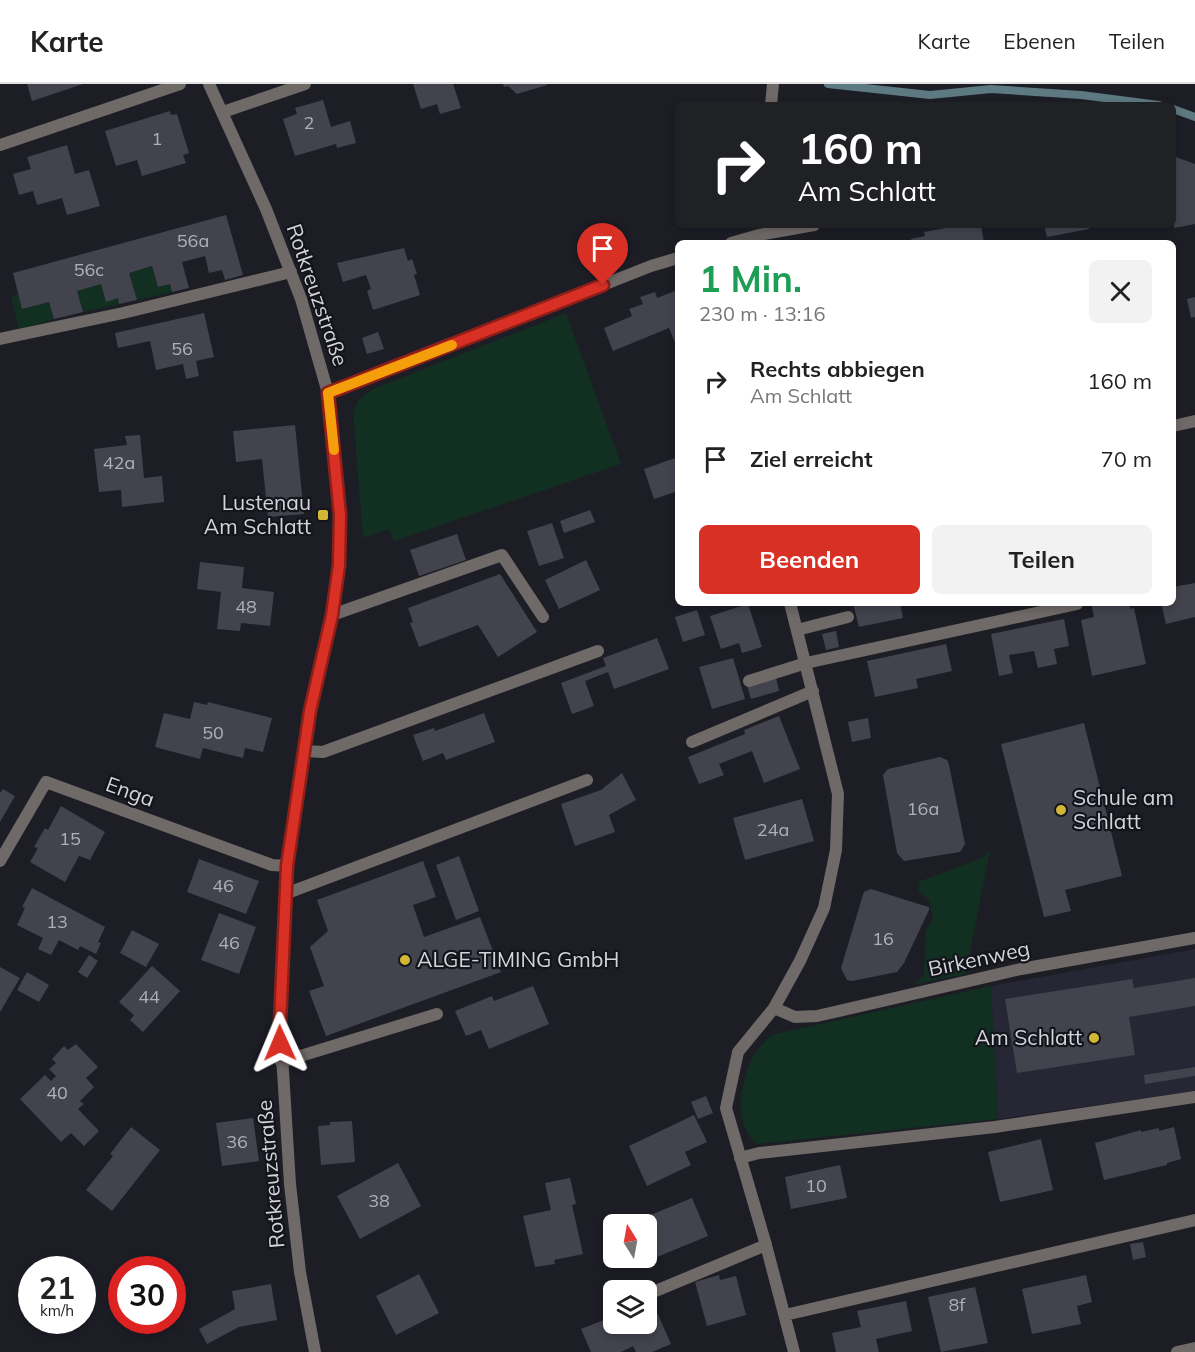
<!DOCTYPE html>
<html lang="de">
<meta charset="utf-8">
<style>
:root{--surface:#fff;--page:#f2f2f2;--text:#222;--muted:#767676;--line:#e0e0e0;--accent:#d93025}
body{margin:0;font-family:Mulish,sans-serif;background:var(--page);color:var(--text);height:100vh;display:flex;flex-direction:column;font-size:22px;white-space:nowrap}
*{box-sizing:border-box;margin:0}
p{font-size:20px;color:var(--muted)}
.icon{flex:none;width:33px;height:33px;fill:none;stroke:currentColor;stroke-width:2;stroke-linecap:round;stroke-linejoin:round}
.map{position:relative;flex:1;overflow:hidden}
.panel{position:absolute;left:675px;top:156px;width:501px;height:366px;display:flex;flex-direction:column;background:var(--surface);border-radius:9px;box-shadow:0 3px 9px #0003}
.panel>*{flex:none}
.hud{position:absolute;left:675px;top:18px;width:501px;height:126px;border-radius:9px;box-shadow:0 3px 9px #0003;background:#202124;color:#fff;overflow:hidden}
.needle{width:39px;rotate:349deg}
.controls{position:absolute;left:603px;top:1130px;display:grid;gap:12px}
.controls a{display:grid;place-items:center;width:54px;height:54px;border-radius:9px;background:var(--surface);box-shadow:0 3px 9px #0003;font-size:30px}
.speed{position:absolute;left:18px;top:1172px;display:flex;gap:12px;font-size:30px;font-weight:700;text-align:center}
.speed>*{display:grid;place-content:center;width:78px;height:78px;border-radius:50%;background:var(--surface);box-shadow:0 3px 9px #0003;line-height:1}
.speed small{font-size:15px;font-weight:400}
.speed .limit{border:9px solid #d22;background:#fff;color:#111}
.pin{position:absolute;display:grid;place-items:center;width:51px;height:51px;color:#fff;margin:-62px -26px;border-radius:50% 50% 50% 0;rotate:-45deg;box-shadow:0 0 6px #0007}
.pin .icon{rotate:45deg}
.me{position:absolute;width:66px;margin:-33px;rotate:359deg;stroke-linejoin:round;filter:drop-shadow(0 0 4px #0008)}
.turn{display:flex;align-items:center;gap:21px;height:126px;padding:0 24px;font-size:27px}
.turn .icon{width:78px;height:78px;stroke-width:2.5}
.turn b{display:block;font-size:42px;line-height:51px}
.round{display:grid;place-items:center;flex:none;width:63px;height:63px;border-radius:9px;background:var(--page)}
.overview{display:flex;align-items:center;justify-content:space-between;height:102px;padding:0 24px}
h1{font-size:36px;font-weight:700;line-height:45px;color:#1e9e55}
.primary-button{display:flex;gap:12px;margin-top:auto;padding:12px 24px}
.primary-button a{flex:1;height:69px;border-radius:9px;background:var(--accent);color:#fff;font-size:24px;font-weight:700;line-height:69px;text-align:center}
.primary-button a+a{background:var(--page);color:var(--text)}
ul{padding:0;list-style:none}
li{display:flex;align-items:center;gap:18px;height:78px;padding:0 24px}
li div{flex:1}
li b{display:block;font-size:22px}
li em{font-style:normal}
header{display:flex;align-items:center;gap:36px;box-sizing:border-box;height:84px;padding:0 30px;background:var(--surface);border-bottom:2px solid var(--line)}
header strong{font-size:28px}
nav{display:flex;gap:33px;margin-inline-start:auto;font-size:21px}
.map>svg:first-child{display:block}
.built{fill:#262634}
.green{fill:#113021}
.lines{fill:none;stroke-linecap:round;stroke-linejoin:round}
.stream{stroke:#5d7981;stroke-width:8}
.building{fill:#43434e}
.lane{stroke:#6f6967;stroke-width:12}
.street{stroke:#6f6967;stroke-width:12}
.route-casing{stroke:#8d1f18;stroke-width:15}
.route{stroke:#d93025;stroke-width:10}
.slow{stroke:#f59e0b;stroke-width:10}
.poi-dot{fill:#d2b635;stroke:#14141d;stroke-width:2}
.labels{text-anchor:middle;stroke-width:4.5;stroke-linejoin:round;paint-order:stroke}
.number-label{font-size:18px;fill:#b0b0b8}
.street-label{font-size:21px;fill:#d4d4db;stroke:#14141d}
.poi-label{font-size:21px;fill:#d4d4db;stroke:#14141d;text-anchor:end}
</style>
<header>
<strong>Karte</strong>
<nav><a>Karte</a><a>Ebenen</a><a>Teilen</a></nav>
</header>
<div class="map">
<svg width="1195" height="1268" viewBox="0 0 1195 1268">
<rect width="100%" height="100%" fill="#1d1d26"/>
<path class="built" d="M1195,865V1007L998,1035L991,902Z"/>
<path class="green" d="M152,182L158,203L170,200L172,208L137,216L129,189Z
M101,200L106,217L118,214L119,220L83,228L77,207Z
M19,210L23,225L49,218L54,235L19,245L11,212Z
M566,229L621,380L394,457L389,445L363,454L353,328L359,316L371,306Z
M990,765L966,890L914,900L924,891L926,847L933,834L929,816L919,807L918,798L984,773Z
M991,902L998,1035L757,1060C733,1041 740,998 753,973C757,965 765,958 771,951Z"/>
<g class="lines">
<path class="stream" d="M828,0L930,11L991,5L1081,11L1159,21
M1173,25L1195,33"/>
</g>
<path class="building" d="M27,0H83L32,17Z
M413,0H453L461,24L440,30L437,20L421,25Z
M503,0H547V1L517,10L508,2L504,3Z
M323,16L331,43L350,37L356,59L337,64L336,60L295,72L283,35L297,30L295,24Z
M170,27L171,31L177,30L189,69L183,71L186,79L142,92L137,76L116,82L105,47Z
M67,61L75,90L89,86L100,122L67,131L62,114L37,121L33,107L19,111L13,90L31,85L27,73Z
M1173,72L1195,80V140L1174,144Z
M226,131L243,191L225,196L222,186L209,189L205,172L182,178L189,204L172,208L170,200L158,203L152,182L129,189L137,216L119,220L118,214L106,218L101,200L77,207L83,228L54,235L49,218L22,225L13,189Z
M960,141H981L984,159H912L911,155L925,152L924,148Z
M1044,141H1088L1089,145L1047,153Z
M404,164L408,177L412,175L417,190L414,191L420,211L373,226L367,207L371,205L366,191L343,198L337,179Z
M675,207L678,213V266L669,244L613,267L604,244L632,232L629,225L643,220L640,213L655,208L657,214Z
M1195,213V233L1191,234L1187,215Z
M204,229L214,273L196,277L199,292L186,295L183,280L156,286L150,257L118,264L115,249Z
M378,248L384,265L367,270L362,254Z
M295,341L304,430L268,433L262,375L236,378L233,347Z
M140,351L144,394L162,392L164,418L122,423L121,406L99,408L94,365L127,361L125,352Z
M678,373V407L654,415L644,385Z
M590,426L595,438L564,449L560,437Z
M552,439L564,474L539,482L527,447Z
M457,450L466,476L419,492L410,466Z
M586,476L600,506L559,525L545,496Z
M200,478L244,483L242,504L274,508L270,542L241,539L240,547L217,545L221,508L197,505Z
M500,490L537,548L498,573L478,541L419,563L410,539L413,538L408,524Z
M1195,499V533L1166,540L1161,519H1173V503Z
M853,519H900L903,534L859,543Z
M1091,519H1129L1130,525L1134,524L1146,580L1092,592L1081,536L1094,533Z
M748,520L762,563L742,569L739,559L721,565L710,532Z
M697,526L705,551L683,558L675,533Z
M1064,535L1069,562L1054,565L1057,580L1038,584L1034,567L1009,571L1013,589L999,592L991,550Z
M836,547L839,563L826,566L822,550Z
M657,554L669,585L614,605L608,588L585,597L594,622L572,630L561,599L606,582L603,574Z
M946,560L952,587L916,595L918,604L875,613L867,577Z
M733,574L745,615L712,625L699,583Z
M776,594L779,607L751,615L747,602Z
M194,618L207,621L208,618L272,634L263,668L245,664L243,674L203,664L200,675L155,663L164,629L190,635Z
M484,629L495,658L446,676L443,669L423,677L413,651L434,644L435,647Z
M779,632L800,685L764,699L752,667L719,680L724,691L699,700L688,673L745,650L744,646Z
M868,634L871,654L852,658L848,638Z
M1084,639L1122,792L1065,806L1071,827L1044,833L1001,660Z
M940,673L947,676L949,681L965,760L960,768L904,777L897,769L883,691L888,685Z
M622,689L636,716L609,731L615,748L575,762L561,720L601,706Z
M3,705L15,712L0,738V709Z
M802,715L814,757L745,776L733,734Z
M61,722L105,748L90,776L79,772L65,798L30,778L38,764L34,763L45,744L48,746Z
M459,772L479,827L456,836L436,781Z
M199,775L259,797L246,830L187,808Z
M423,777L436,813L413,821L424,853L480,833L501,888L326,952L309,907L324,902L310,863L328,847L317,816Z
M32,804L105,843L98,858L101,859L96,870L80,862L78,866L59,856L51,871L38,865L43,854L17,841L25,824L22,823Z
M871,805L925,822L929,823V826L904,879L897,888L852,897L847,896L841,884L862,814L864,808Z
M219,829L256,843L239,890L201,876Z
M132,846L159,860L146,883L120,869Z
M89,871L98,877L87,894L78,888Z
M152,882L180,907L143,948L130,936L134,931L119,918Z
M0,883L20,894L0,928Z
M27,888L49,901L39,918L17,906Z
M1195,894V922L1129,933L1135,971L1017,989L1005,915L1132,895L1134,904Z
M533,902L549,940L489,965L481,946L466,952L455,927L492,912L494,917Z
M76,960L98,983L86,994L94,1003L80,1017L84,1020L78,1025L99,1047L84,1062L71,1049L61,1058L20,1015L45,991L51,997L56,992L49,985L56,979L52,975L64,962L68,966Z
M1195,983V992L1145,1000L1144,991Z
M706,1012L713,1029L698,1035L691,1018Z
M694,1031L707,1058L685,1068L691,1081L647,1102L629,1062Z
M253,1034L259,1077L222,1082L216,1039Z
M352,1037L355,1078L321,1081L318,1042L330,1041V1038Z
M131,1043L160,1066L112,1127L86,1106L113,1072L110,1070Z
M1174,1043L1181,1075L1167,1079V1081L1104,1096L1095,1059L1141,1046V1048L1159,1044V1047Z
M1041,1055L1053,1106L1000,1118L988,1068Z
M398,1079L421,1122L360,1155L337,1112Z
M840,1081L847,1114L791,1125L785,1093Z
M570,1094L576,1120L572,1121L583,1170L554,1176L555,1180L535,1183L523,1132L551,1126L545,1099Z
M692,1114L708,1152L652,1175L646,1162V1140H637L636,1137Z
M1143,1158L1146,1173L1133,1176L1130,1160Z
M419,1190L439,1229L396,1251L376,1212Z
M719,1191L720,1196L736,1192L746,1231L707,1242L695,1198Z
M1086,1191L1092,1218L1077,1222L1081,1240L1032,1250L1022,1205Z
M271,1200L277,1236L239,1243L207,1260L199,1245L235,1225L232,1207Z
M975,1203L988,1259L941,1268L928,1213Z
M906,1217L912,1247L876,1255L879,1268H836L832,1249L861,1243L857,1227Z
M656,1226L671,1260L652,1268H636L633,1262L621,1268H591L581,1245L614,1232V1239H646V1230Z"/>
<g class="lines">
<path class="lane" d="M771,21L773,0
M0,255L123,229L291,188
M332,531L502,471L543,533
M797,546L848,533
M749,597L806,579L1077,520
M692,658L813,607
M305,667L323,668L598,567
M285,810L587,696
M281,978L437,930
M740,1074L759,1069L995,1043L1195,1013
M646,1211L766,1161"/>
<path class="street" d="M209,0L266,125L301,215L328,309L340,431L339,481L332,531L310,627L287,782L280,939L290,1100L300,1188L315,1268
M223,28L305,0
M0,61L180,0
M731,159L759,151L814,141
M328,309L651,182L678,174
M1173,342L1195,337
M790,519L838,710L836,766L824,824L800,877L774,924L738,968L726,1024L766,1161L794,1268
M0,777L46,698L272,781L287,782
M774,924L795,933L817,932L1021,885L1195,854
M785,1231L1195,1136
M1177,1268L1195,1264"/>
</g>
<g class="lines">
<g class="route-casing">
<path id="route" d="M280,959V939L287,782L310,627L332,531L339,481L340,431L328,309L603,201"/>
</g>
<use href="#route" class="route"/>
<path class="slow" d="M334,366L328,309L452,261"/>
</g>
<g class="poi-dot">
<rect x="317" y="425" width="12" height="12" rx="3"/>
<circle cx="1061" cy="726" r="6"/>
<circle cx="405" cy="876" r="6"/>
<circle cx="1094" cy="954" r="6"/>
</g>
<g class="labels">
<g class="number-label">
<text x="309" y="45">2</text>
<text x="157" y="61">1</text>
<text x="193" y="163">56a</text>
<text x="89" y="192">56c</text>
<text x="182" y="271">56</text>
<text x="119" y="385">42a</text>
<text x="246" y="529">48</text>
<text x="213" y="655">50</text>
<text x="923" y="731">16a</text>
<text x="773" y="752">24a</text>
<text x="70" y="761">15</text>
<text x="223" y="808">46</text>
<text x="57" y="844">13</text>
<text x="883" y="861">16</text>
<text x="229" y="865">46</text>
<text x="149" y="919">44</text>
<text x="57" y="1015">40</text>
<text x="237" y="1064">36</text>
<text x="816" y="1108">10</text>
<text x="379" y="1123">38</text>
<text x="957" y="1227">8f</text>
</g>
<g class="street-label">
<text transform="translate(317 211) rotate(71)" y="7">Rotkreuzstraße</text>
<text transform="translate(130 708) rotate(20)" y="7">Enga</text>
<text transform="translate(979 875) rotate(-12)" y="7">Birkenweg</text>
<text transform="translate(271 1090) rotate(-95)" y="7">Rotkreuzstraße</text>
</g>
<g class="poi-label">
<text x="311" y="426">Lustenau<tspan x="311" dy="24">Am Schlatt</tspan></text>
<text x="1073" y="721" text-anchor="start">Schule am<tspan x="1073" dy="24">Schlatt</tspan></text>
<text x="417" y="883" text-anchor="start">ALGE-TIMING GmbH</text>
<text x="1082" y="961">Am Schlatt</text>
</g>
</g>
</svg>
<div class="controls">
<a><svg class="needle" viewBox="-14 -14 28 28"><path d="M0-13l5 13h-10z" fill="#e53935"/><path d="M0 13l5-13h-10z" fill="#767676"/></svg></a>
<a><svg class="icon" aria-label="layers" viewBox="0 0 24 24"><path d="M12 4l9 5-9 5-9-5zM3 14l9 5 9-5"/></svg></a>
</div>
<div class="speed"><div>21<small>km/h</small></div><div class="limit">30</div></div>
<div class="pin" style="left:603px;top:201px;background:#d93025"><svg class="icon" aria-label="arrive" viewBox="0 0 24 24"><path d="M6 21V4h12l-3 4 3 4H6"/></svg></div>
<svg class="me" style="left:280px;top:959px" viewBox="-20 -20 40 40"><path d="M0-17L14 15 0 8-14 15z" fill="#d93025" stroke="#fff" stroke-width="4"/></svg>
<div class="hud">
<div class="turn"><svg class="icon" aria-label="right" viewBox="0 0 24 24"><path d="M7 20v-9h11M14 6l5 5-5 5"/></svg><div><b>160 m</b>Am Schlatt</div></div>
</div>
<section class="panel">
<div class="overview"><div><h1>1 Min.</h1><p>230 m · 13:16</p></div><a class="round"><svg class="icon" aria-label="close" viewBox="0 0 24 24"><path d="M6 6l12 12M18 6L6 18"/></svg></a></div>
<ul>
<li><svg class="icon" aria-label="right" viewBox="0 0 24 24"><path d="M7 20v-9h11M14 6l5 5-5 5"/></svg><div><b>Rechts abbiegen</b><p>Am Schlatt</p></div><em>160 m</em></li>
<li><svg class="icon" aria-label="arrive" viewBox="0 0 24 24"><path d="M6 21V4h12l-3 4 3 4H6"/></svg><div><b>Ziel erreicht</b></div><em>70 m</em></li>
</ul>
<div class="primary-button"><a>Beenden</a><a>Teilen</a></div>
</section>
</div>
